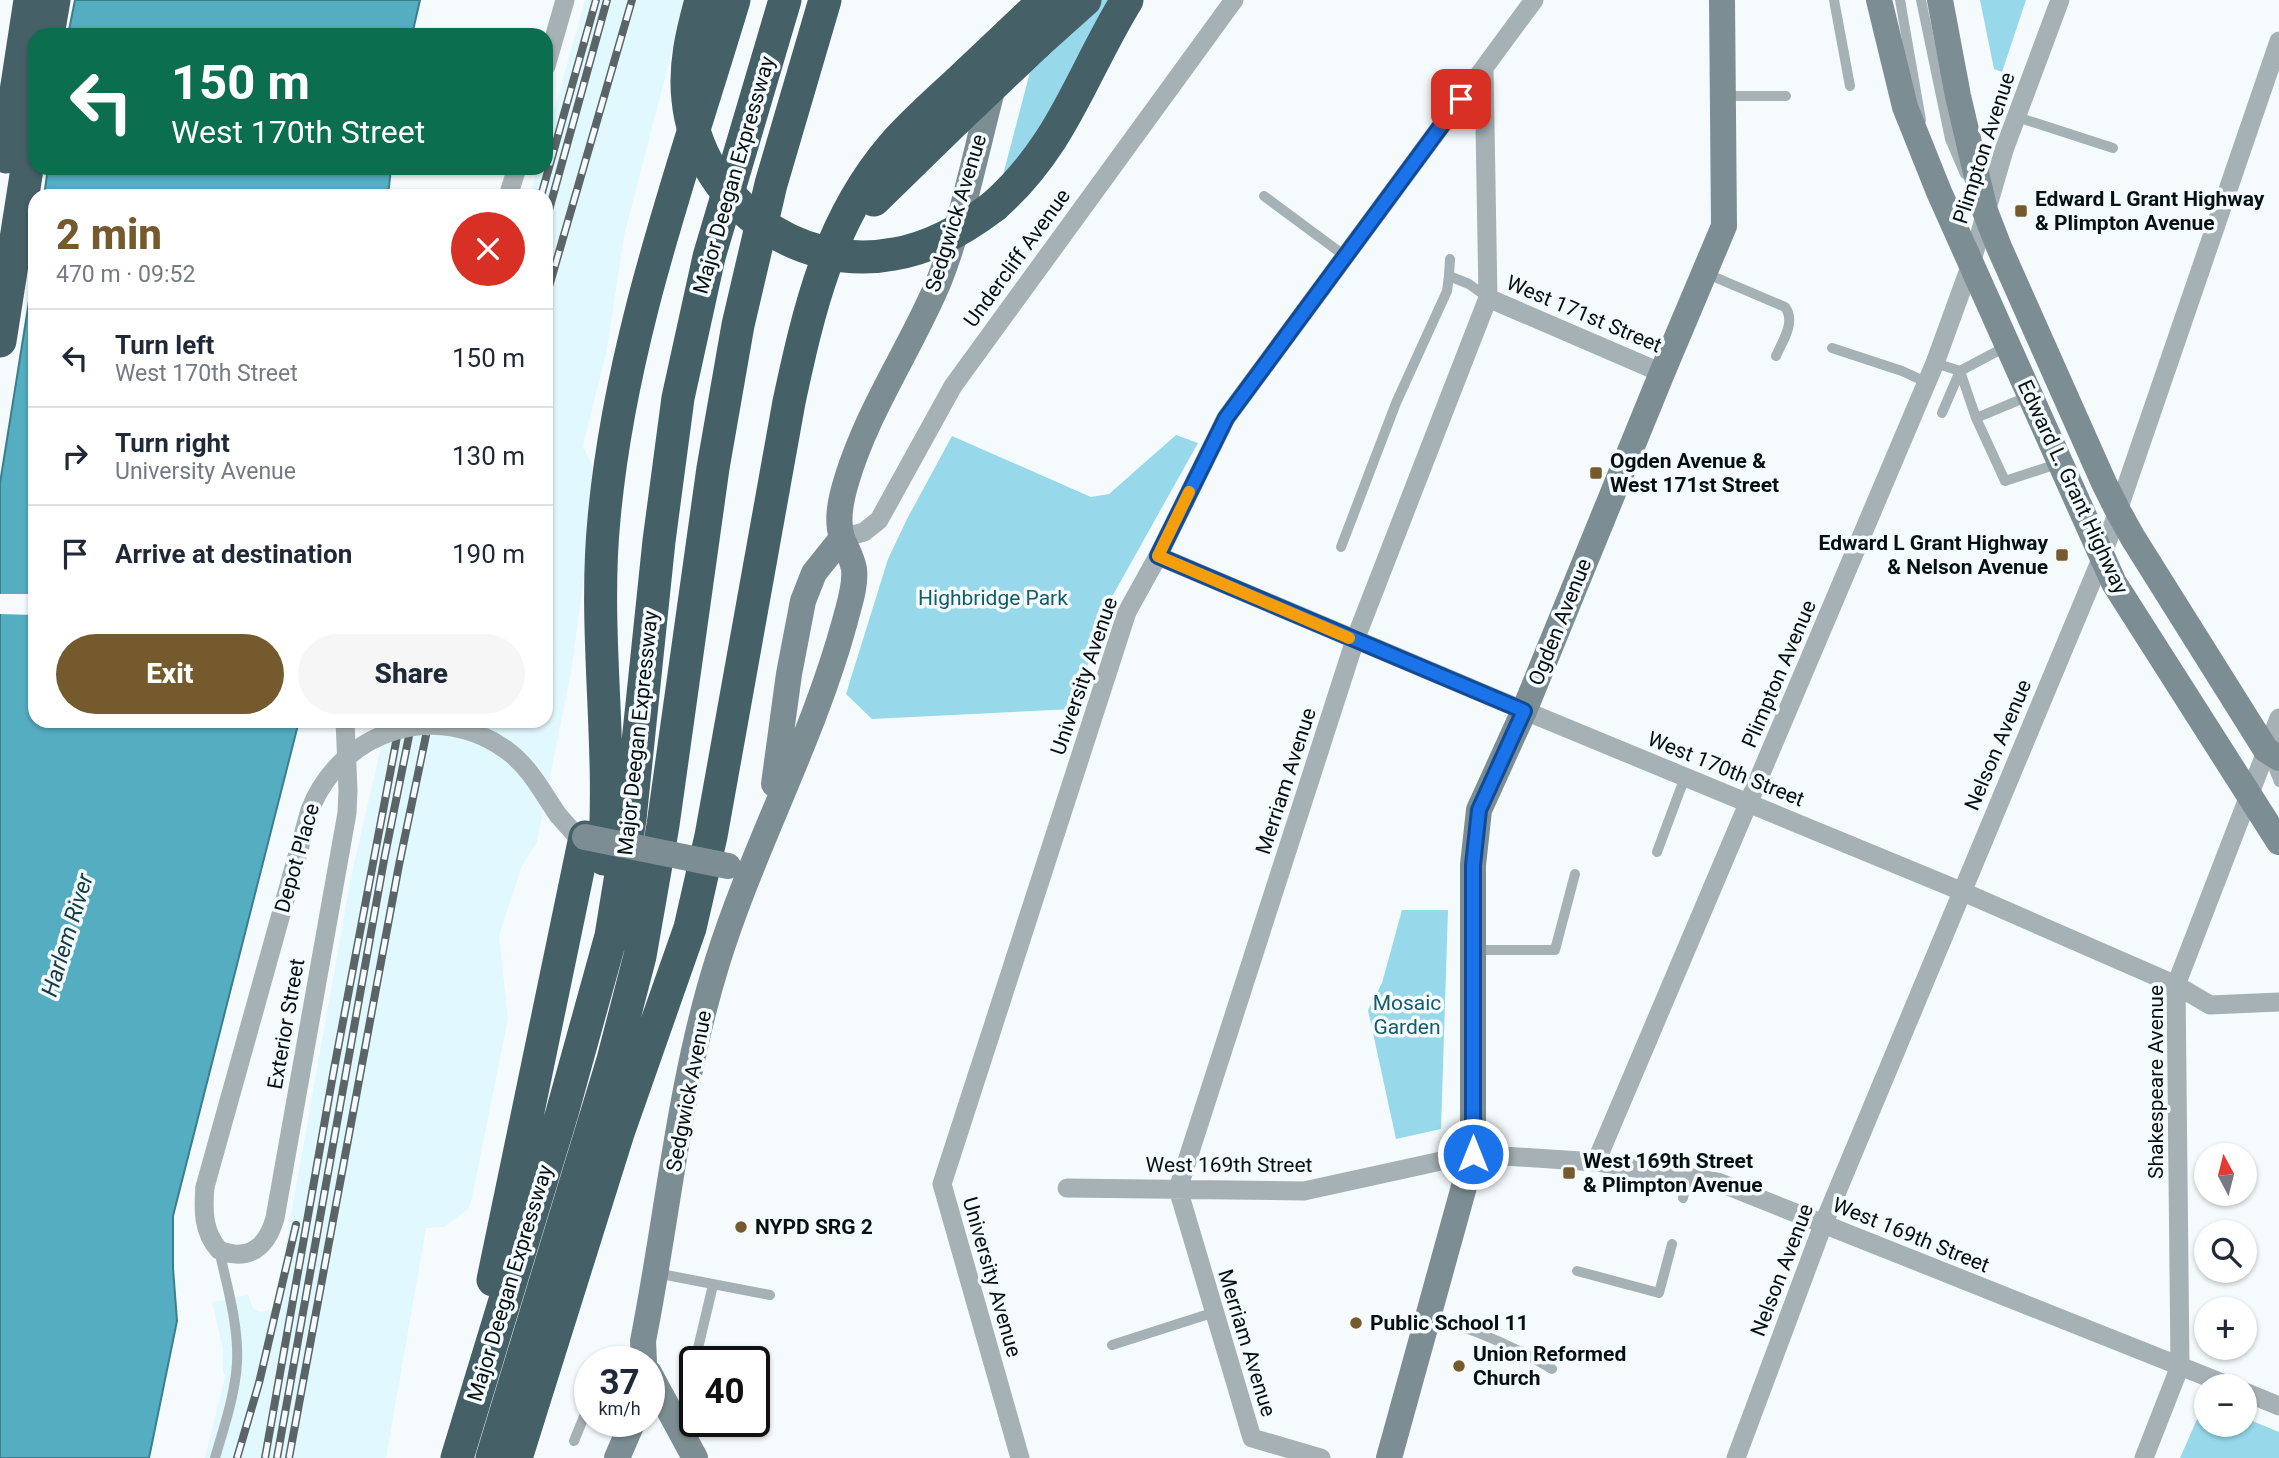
<!DOCTYPE html>
<meta charset="utf-8">
<style>
:root{--surface:#fff;--page:#f6f6f7;--text:#1f2937;--muted:#747a83;--line:#e0e1e3;--accent:#755a2d}
body{margin:0;font-family:Roboto,sans-serif;background:var(--page);color:var(--text);height:100vh;display:flex;flex-direction:column;font-size:26px;white-space:nowrap}
*{box-sizing:border-box;margin:0}
p{font-size:23px;color:var(--muted)}
.icon{flex:none;width:38px;height:38px;fill:none;stroke:currentColor;stroke-width:2;stroke-linecap:round;stroke-linejoin:round}
.map{position:relative;flex:1;overflow:hidden}
.panel{position:absolute;left:28px;top:189px;width:525px;height:539px;display:flex;flex-direction:column;background:var(--surface);border-radius:21px;box-shadow:0 2px 5px #0004}
.panel>*{flex:none}
.hud{position:absolute;left:28px;top:28px;width:525px;height:147px;border-radius:21px;box-shadow:0 2px 5px #0004;background:#0b6e4f;color:#fff;overflow:hidden}
.needle{width:46px;rotate:353deg}
.buttons{position:absolute;left:2194px;top:1143px;display:grid;gap:14px}
.buttons a{display:grid;place-items:center;width:63px;height:63px;border-radius:50%;background:var(--surface);box-shadow:0 2px 5px #0004;font-size:35px}
.speed{position:absolute;left:574px;top:1346px;display:flex;gap:14px;font-size:35px;font-weight:700;text-align:center}
.speed>*{display:grid;place-content:center;width:91px;height:91px;border-radius:50%;background:var(--surface);box-shadow:0 2px 5px #0004;line-height:1}
.speed small{font-size:18px;font-weight:400}
.speed .limit{border:4px solid #111;border-radius:10px;background:#fff;color:#111}
.pin{position:absolute;display:grid;place-items:center;width:60px;height:60px;color:#fff;margin:-30px;border-radius:14px;box-shadow:0 4px 10px #0006}
.me{position:absolute;width:77px;margin:-38px;rotate:0deg;stroke-linejoin:round;filter:drop-shadow(0 0 5px #0008)}
.turn{display:flex;align-items:center;gap:24px;height:147px;padding:0 28px;font-size:32px}
.turn .icon{width:91px;height:91px;stroke-width:2.5}
.turn b{display:block;font-size:49px;line-height:60px}
.round{display:grid;place-items:center;flex:none;width:74px;height:74px;border-radius:37px;background:var(--page)}
.head{display:flex;align-items:center;justify-content:space-between;height:119px;padding:0 28px}
h1{font-size:42px;font-weight:800;line-height:52px;color:var(--accent)}
.button{display:flex;gap:14px;margin-top:auto;padding:14px 28px}
.button a{flex:1;height:80px;border-radius:42px;background:var(--accent);color:#fff;font-size:28px;font-weight:800;line-height:80px;text-align:center}
.button a+a{background:var(--page);color:var(--text)}
ul{padding:0;list-style:none}
li{display:flex;align-items:center;gap:21px;height:98px;padding:0 28px;border-top:2px solid var(--line)}
li div{flex:1}
li b{display:block;font-size:26px}
li em{font-style:normal}
.map>svg:first-child{display:block}
.built{fill:#e0f8fe}
.green{fill:#97d9ea}
.water{fill:#54adc1;stroke:#3d7e8c;stroke-width:2}
.pier{fill:#f5fbfd}
.lines{fill:none;stroke-linecap:round;stroke-linejoin:round}
.lane{stroke:#a5b1b5;stroke-width:10}
.street{stroke:#a5b1b5;stroke-width:19}
.secondary{stroke:#7c8e93;stroke-width:26}
.highway{stroke:#456067;stroke-width:33}
.rail-casing{stroke:#5b6466;stroke-width:8}
.rail{stroke:#f5fbfd;stroke-width:5;stroke-dasharray:16;stroke-linecap:butt}
.street-bridge{stroke:#a5b1b5;stroke-width:19}
.secondary-bridge{stroke:#7c8e93;stroke-width:26}
.highway-bridge{stroke:#456067;stroke-width:33}
.route-casing{stroke:#114b97;stroke-width:18}
.route{stroke:#1a73e8;stroke-width:12}
.slow{stroke:#f59e0b;stroke-width:12}
.poi-dot{fill:#755a2d;stroke:#f5fbfd;stroke-width:2.5}
.labels{text-anchor:middle;stroke-width:7;stroke-linejoin:round;paint-order:stroke}
.street-label{font-size:21px;fill:#061012;stroke:#f5fbfd}
.poi-label{font-size:21px;font-weight:bold;fill:#061012;stroke:#f5fbfd;text-anchor:start}
.park-label{font-size:21px;fill:#125c6b;stroke:#f5fbfd}
.water-label{font-size:23px;font-style:italic;fill:#133c46;stroke:#f5fbfd}
</style>
<div class="map">
<svg width="2279" height="1458" viewBox="0 0 2279 1458">
<rect width="100%" height="100%" fill="#f5fbfd"/>
<path class="built" d="M585,0H685L624,236L607,349L583,446L594,470L588,547L571,673L537,842L521,868L499,936L508,1019L471,1202L468,1209L444,1227L426,1228L386,1458H205L226,1374L223,1373V1349L212,1302L248,1295L253,1308L261,1312L272,1309L285,1249L351,877L387,721H546V196H530L537,168H546V138Z"/>
<path class="green" d="M1099,0H1109L1053,111L1002,179L1031,68Z
M1980,0H2026L2002,72L1994,69Z
M1176,435L1198,443L1108,604L1073,709L872,719L846,694L888,559L907,519L952,436L1091,497L1109,494Z
M1402,910H1448L1441,1129L1396,1139L1368,1010L1382,983Z
M2205,1401L2207,1424H2245V1418L2279,1432V1458H2180Z"/>
<path class="water" d="M75,0H420L412,35H68Z
M48,168H391L388,196H44Z
M35,264V721H299L173,1216V1268L177,1321L149,1458H0V483Z"/>
<path class="pier" d="M0,594H35V615L0,614Z"/>
<g class="lines">
<path class="lane" d="M1834,0L1850,86
M1900,0L1921,120
M1921,0L1950,139L1965,174
M1724,96H1786
M2017,117L2113,148
M1264,196L1345,256
M1705,273L1785,307C1796,322 1783,340 1776,356
M1449,276L1450,259
M1832,348L1902,371L1926,382
M1935,363L1960,371
M1960,371L1976,418
M2029,396L1976,418L2005,481L2060,463
M1942,413L1960,371L2007,346
M1341,547L1396,403L1447,291L1449,276L1469,284L1487,297
M2270,759L2279,782
M1657,852L1685,777
M1474,950H1555L1575,874
M1683,1198L1687,1177
M1577,1271L1659,1293L1672,1244
M656,1273L770,1295
M1428,1317C1473,1328 1512,1345 1552,1369
M1112,1345L1215,1312
M693,1369L713,1285
M574,1441L590,1402
M215,1458C224,1427 235,1395 237,1363C239,1326 227,1286 219,1250"/>
<path class="street" d="M546,66L565,0
M508,196L517,168
M1488,298L1662,373
M842,538L864,532L879,520L953,386L1234,0
M1158,556L1501,701L1961,891L2176,985L2210,1005L2279,1002
M558,815L574,833L585,837
M1596,1162L1935,363L1971,264L2004,150L2060,0
M205,1187C203,1210 203,1232 219,1250C249,1262 267,1247 275,1218L347,813L348,790L345,721
M1067,1188L1304,1191L1473,1154L1596,1162L1718,1182L2230,1386
M2245,1392L2279,1406
M1020,1458L942,1184L1127,612L1158,556L1226,418L1534,0
M1321,1458L1252,1438L1178,1189L1355,640L1488,298L1484,68
M1736,1458L1823,1225L2102,557L2279,41
M2144,1458L2180,1366L2176,985L2279,718"/>
<path class="secondary" d="M1879,0L1905,107L1939,192L2114,583L2279,842
M1940,0L1958,96L1985,211L1999,247L2104,483L2118,511L2133,538L2266,750L2279,758
M774,784L789,674L803,601L814,573L842,538
M644,1362L643,1341C668,1215 679,1085 717,963C753,847 813,739 845,621C849,605 856,586 854,569C852,558 846,548 842,538C836,519 841,498 847,479C868,409 911,348 939,281C963,220 977,146 994,83
M649,1373L695,1458
M617,1458L633,1421
M1389,1458L1473,1154V865L1479,810L1524,711L1662,373L1724,226L1722,0"/>
<path class="highway" d="M48,35L54,0
M1037,43L1085,0
M6,157L30,0
M874,200L957,119
M994,206C1063,145 1081,75 1127,0
M0,341L35,118
M604,859C613,745 593,632 604,519C620,341 683,170 734,0
M493,1280L585,837
M457,1458L562,1113L611,936L630,819L659,541L678,398L709,257L785,0
M492,1458L613,1060L640,956L663,825L713,468L738,325L771,184L825,0
M516,1458L618,1133L690,928L711,836L789,402C809,309 829,221 892,147C915,120 943,97 969,72"/>
<g class="rail-casing">
<path id="rail" d="M541,196L596,0
M546,221L607,0
M546,297L632,0
M237,1458L259,1383L296,1225
M265,1458L334,1069L400,721
M277,1458L384,860L412,721
M289,1458L399,865L429,721"/>
</g>
<use href="#rail" class="rail"/>
<path class="street-bridge" d="M205,1187L310,810C341,730 439,698 509,752C530,768 543,793 558,815"/>
<path class="secondary-bridge" d="M585,837L728,866"/>
<path class="highway-bridge" d="M701,0C692,33 684,65 688,100C698,199 796,273 894,254C931,248 964,229 994,206
M969,72L1045,0
M957,119L1037,43"/>
</g>
<g class="lines">
<g class="route-casing">
<path id="route" d="M1461,99L1226,418L1158,556L1524,711L1479,810L1473,865V1154"/>
</g>
<use href="#route" class="route"/>
<path class="slow" d="M1189,492L1158,556L1349,638"/>
</g>
<g class="poi-dot">
<rect x="2014" y="204" width="14" height="14" rx="3.5"/>
<rect x="1589" y="466" width="14" height="14" rx="3.5"/>
<rect x="2055" y="548" width="14" height="14" rx="3.5"/>
<rect x="1562" y="1166" width="14" height="14" rx="3.5"/>
<circle cx="741" cy="1227" r="7"/>
<circle cx="1356" cy="1323" r="7"/>
<circle cx="1459" cy="1366" r="7"/>
</g>
<g class="labels">
<g class="street-label">
<text transform="translate(1984 148) rotate(-72)" y="7">Plimpton Avenue</text>
<text transform="translate(734 175) rotate(-74)" y="7">Major Deegan Expressway</text>
<text transform="translate(956 213) rotate(-73)" y="7">Sedgwick Avenue</text>
<text transform="translate(1017 258) rotate(-54)" y="7">Undercliff Avenue</text>
<text transform="translate(1584 314) rotate(23)" y="7">West 171st Street</text>
<text transform="translate(2073 487) rotate(65)" y="7">Edward L. Grant Highway</text>
<text transform="translate(1560 622) rotate(-68)" y="7">Ogden Avenue</text>
<text transform="translate(1779 674) rotate(-67)" y="7">Plimpton Avenue</text>
<text transform="translate(1084 676) rotate(-71)" y="7">University Avenue</text>
<text transform="translate(638 733) rotate(-84)" y="7">Major Deegan Expressway</text>
<text transform="translate(1998 745) rotate(-67)" y="7">Nelson Avenue</text>
<text transform="translate(1726 769) rotate(22)" y="7">West 170th Street</text>
<text transform="translate(1286 781) rotate(-72)" y="7">Merriam Avenue</text>
<text transform="translate(297 858) rotate(-74)" y="7">Depot Place</text>
<text transform="translate(286 1024) rotate(-80)" y="7">Exterior Street</text>
<text transform="translate(2156 1082) rotate(-90)" y="7">Shakespeare Avenue</text>
<text transform="translate(689 1091) rotate(-79)" y="7">Sedgwick Avenue</text>
<text x="1229" y="1172">West 169th Street</text>
<text transform="translate(1911 1235) rotate(22)" y="7">West 169th Street</text>
<text transform="translate(1782 1270) rotate(-69)" y="7">Nelson Avenue</text>
<text transform="translate(992 1277) rotate(74)" y="7">University Avenue</text>
<text transform="translate(510 1283) rotate(-73)" y="7">Major Deegan Expressway</text>
<text transform="translate(1247 1343) rotate(73)" y="7">Merriam Avenue</text>
</g>
<g class="poi-label">
<text x="2035" y="206">Edward L Grant Highway<tspan x="2035" dy="24">&amp; Plimpton Avenue</tspan></text>
<text x="1610" y="468">Ogden Avenue &amp;<tspan x="1610" dy="24">West 171st Street</tspan></text>
<text x="2048" y="550" text-anchor="end">Edward L Grant Highway<tspan x="2048" dy="24">&amp; Nelson Avenue</tspan></text>
<text x="1583" y="1168">West 169th Street<tspan x="1583" dy="24">&amp; Plimpton Avenue</tspan></text>
<text x="755" y="1234">NYPD SRG 2</text>
<text x="1370" y="1330">Public School 11</text>
<text x="1473" y="1361">Union Reformed<tspan x="1473" dy="24">Church</tspan></text>
</g>
<g class="park-label">
<text x="993" y="605">Highbridge Park</text>
<text x="1407" y="1010">Mosaic<tspan x="1407" dy="24">Garden</tspan></text>
</g>
<g class="water-label">
<text transform="translate(67 935) rotate(-73)" y="8">Harlem River</text>
</g>
</g>
</svg>
<div class="buttons">
<a><svg class="needle" viewBox="-14 -14 28 28"><path d="M0-13l5 13h-10z" fill="#e53935"/><path d="M0 13l5-13h-10z" fill="#747a83"/></svg></a>
<a><svg class="icon" aria-label="search" viewBox="0 0 24 24"><circle cx="10" cy="10" r="6"/><path d="M15 15l6 6"/></svg></a>
<a>+</a>
<a>−</a>
</div>
<div class="speed"><div>37<small>km/h</small></div><div class="limit">40</div></div>
<div class="pin" style="left:1461px;top:99px;background:#d93025"><svg class="icon" aria-label="arrive" viewBox="0 0 24 24"><path d="M6 21V4h12l-3 4 3 4H6"/></svg></div>
<svg class="me" style="left:1473px;top:1154px" viewBox="-20 -20 40 40"><circle r="17" fill="#1a73e8" stroke="#fff" stroke-width="3"/><path d="M0-11L8 9 0 5-8 9z" fill="#fff"/></svg>
<div class="hud">
<div class="turn"><svg class="icon" aria-label="left" viewBox="0 0 24 24"><path d="M17 20v-9H6M10 6l-5 5 5 5"/></svg><div><b>150 m</b>West 170th Street</div></div>
</div>
<section class="panel">
<div class="head"><div><h1>2 min</h1><p>470 m · 09:52</p></div><a class="round" style="background:#d93025;color:#fff"><svg class="icon" aria-label="close" viewBox="0 0 24 24"><path d="M6 6l12 12M18 6L6 18"/></svg></a></div>
<ul>
<li><svg class="icon" aria-label="left" viewBox="0 0 24 24"><path d="M17 20v-9H6M10 6l-5 5 5 5"/></svg><div><b>Turn left</b><p>West 170th Street</p></div><em>150 m</em></li>
<li><svg class="icon" aria-label="right" viewBox="0 0 24 24"><path d="M7 20v-9h11M14 6l5 5-5 5"/></svg><div><b>Turn right</b><p>University Avenue</p></div><em>130 m</em></li>
<li><svg class="icon" aria-label="arrive" viewBox="0 0 24 24"><path d="M6 21V4h12l-3 4 3 4H6"/></svg><div><b>Arrive at destination</b></div><em>190 m</em></li>
</ul>
<div class="button"><a>Exit</a><a>Share</a></div>
</section>
</div>
